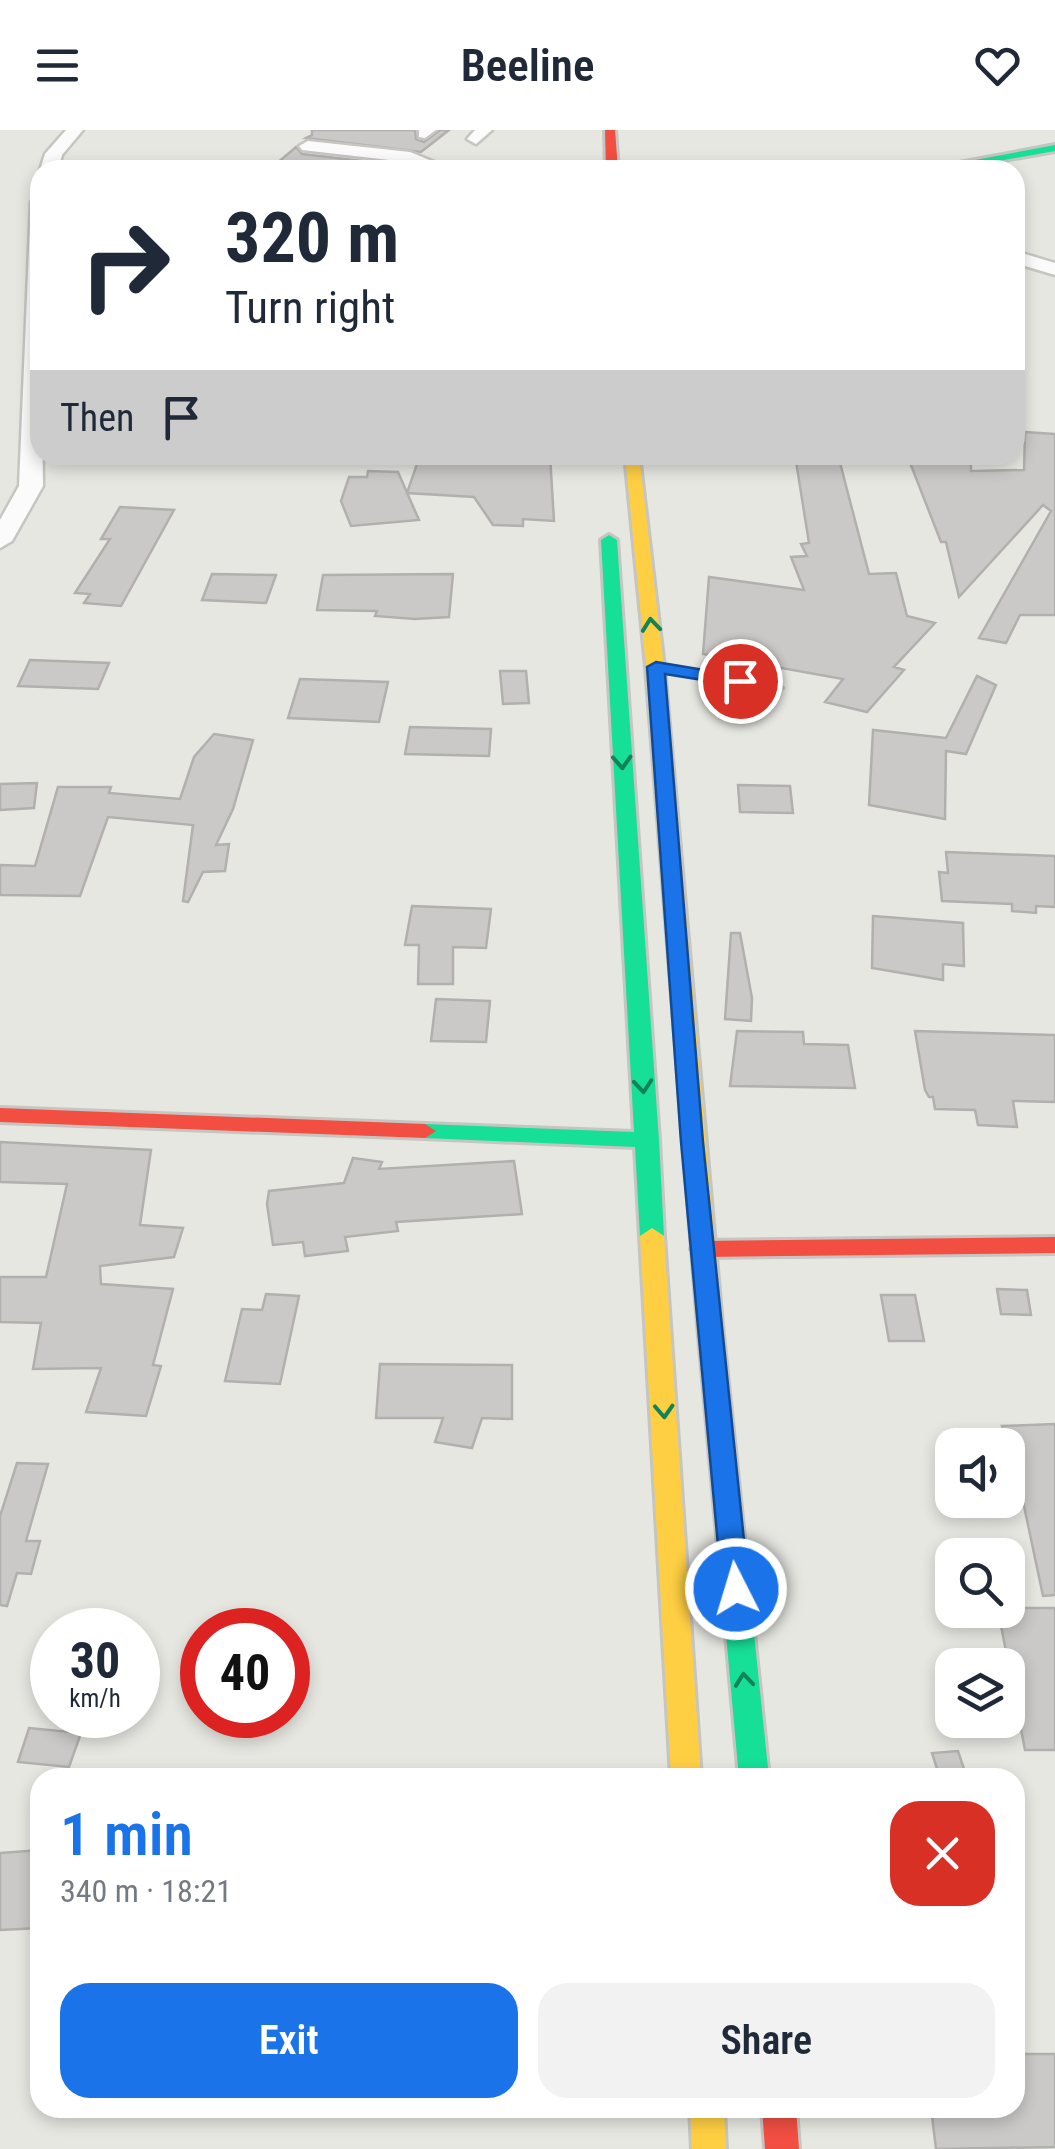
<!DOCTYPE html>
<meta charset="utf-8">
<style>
:root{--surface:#fff;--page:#f2f2f3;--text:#1f2937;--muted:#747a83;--accent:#1a73e8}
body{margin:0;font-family:"Roboto Condensed",sans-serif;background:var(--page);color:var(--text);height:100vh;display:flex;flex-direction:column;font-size:38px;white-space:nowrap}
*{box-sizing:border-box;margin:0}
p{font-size:32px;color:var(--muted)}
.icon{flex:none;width:55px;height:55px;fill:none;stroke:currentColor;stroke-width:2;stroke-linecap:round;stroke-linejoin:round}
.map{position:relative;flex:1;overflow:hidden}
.sheet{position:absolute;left:30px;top:1638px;width:995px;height:350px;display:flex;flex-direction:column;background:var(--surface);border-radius:30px;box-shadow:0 5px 15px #0003}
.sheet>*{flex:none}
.banner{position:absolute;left:30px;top:30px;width:995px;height:305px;border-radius:30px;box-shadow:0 5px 15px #0003;background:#fff;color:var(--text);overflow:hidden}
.tools{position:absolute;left:935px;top:1298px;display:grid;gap:20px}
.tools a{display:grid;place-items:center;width:90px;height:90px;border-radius:20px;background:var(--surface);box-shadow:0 5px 15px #0003;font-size:50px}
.speed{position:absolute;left:30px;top:1478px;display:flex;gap:20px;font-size:50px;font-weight:700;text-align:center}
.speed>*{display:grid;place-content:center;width:130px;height:130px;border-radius:50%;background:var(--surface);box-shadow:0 5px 15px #0003;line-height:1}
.speed small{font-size:25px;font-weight:400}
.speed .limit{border:15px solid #d22;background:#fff;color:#111}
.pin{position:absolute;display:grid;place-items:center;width:85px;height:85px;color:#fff;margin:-42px;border:5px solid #fff;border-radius:50%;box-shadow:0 2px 10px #0007}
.me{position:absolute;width:110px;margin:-55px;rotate:355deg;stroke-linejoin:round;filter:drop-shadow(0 0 8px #0008)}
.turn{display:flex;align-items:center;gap:35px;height:210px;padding:0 30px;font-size:45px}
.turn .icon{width:130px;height:130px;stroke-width:2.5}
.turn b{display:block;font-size:70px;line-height:85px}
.then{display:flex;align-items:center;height:95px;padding:0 30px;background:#0003;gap:20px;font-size:38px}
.round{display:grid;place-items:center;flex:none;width:105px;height:105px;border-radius:30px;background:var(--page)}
.overview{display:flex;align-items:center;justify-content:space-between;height:170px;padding:0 30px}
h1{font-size:60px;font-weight:600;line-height:75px;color:var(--accent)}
.action{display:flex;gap:20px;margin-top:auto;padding:20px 30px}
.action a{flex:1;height:115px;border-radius:30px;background:var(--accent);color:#fff;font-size:40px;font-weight:600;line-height:115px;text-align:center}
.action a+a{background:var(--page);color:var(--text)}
header{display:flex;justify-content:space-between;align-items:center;height:130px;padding:0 30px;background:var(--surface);font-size:45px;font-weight:600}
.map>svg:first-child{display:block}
.building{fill:#cbc9c8;stroke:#b1b0ae;stroke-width:2.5}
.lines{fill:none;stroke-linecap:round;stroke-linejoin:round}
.lane-casing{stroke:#c6c5c1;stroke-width:4}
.street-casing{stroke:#c6c5c1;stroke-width:5}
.fast-casing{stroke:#c6c5c1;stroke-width:6}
.slow-casing{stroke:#c6c5c1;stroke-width:6}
.jam-casing{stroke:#c6c5c1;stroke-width:6}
.lane{fill:#fbfbfb;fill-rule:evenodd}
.street{fill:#fbfbfb;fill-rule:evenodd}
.fast{fill:#16e098;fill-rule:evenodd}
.slow{fill:#ffcf43;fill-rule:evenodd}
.jam{fill:#f24e42;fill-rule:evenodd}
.oneway{stroke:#138259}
.route{fill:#1a73e8;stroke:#114b97;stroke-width:2.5}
</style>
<header><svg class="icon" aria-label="menu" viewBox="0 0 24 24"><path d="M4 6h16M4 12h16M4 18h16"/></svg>Beeline<svg class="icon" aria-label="heart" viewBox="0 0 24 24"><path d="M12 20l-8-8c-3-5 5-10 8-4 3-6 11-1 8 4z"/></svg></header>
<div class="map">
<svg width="1055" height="2019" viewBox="0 0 1055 2019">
<rect width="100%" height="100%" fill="#e7e7e2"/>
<path class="building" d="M312,0H415L416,9L424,12L440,0H449L421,22L306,8L312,5Z
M296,17L302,24L405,36L401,39L346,33L331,40H269Z
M1025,302L1055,304V485H1020L1006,513L979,508L1051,381L1043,375L959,467L946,412H941L907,325L971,327V341L1024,340Z
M420,325H550L554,391L523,389V396L493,395L474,367L407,363Z
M795,325H838L869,444L896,443L907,486L935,493L894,537L904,540L867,582L825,572L843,549L703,524L709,447L804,460L791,427L807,426L801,414L809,413Z
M368,341L398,342L419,390L351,396L341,371L349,347H367Z
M120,377L174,380L121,476L84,473L90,464L75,463L110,409H101Z
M212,444L276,445L266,473L202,470Z
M453,444L449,487L415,489L375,486L377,481L317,480L323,445Z
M30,530L109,533L98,559L18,556Z
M500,541H526L529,573L503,574Z
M977,546L996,555L966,624L946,621L945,689L869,675L873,600L946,608Z
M300,549L388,552L379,592L288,588Z
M410,597L491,599L489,626L405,624Z
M214,604L253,610L233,679L216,715L229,714L225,741L203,742L188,772L183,771L193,695L108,687L80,766L0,765V735L35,736L58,657H111L109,663L180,669L194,627Z
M37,653L34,678L0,680V654Z
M738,655L790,656L793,683L740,682Z
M946,722L1055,726V777L1036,776V783L1012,781V774L942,771L939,742L948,743Z
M412,776L491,779L486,818L453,817V854H418L419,815H405Z
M873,786L963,793L964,836L943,834V850L872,838Z
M731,803H740L752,868L751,891L725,889Z
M436,869L490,871L486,912L431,911Z
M737,901L803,902L804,914L848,915L855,958L730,956Z
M915,901L1055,905V972L1013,971L1017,997L978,995L975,980L935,979L933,967H929L925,960Z
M0,1012L151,1020L140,1095L183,1098L174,1127L100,1136L101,1154L173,1159L153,1235L161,1236L146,1286L86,1282L101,1238L33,1239L41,1193L0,1192V1147H46L67,1054L0,1052Z
M353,1028L382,1032L379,1039L514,1031L522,1084L396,1092L398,1101L345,1107L348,1121L305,1126L303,1112L273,1115L267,1074L269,1061L344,1053Z
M997,1159L1027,1160L1031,1185L1001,1184Z
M266,1164L299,1166L280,1254L225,1251L242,1179L262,1180Z
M881,1165H915L924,1211H889Z
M380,1234L512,1235V1289L482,1288L472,1318L435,1312L443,1288H376Z
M1055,1294V1465L1043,1466L1016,1338L1002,1296Z
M17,1333L48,1334L26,1411H40L31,1444L17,1443L7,1476L0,1475V1386Z
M1008,1478H1055V1620H1025L998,1480Z
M29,1598L81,1603L69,1637L18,1632Z
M958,1621L967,1648H940L932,1623Z
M40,1720V1798L0,1800V1723Z
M1015,1924H1055V2017L936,2019L931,1978H1015Z"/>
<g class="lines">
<g class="lane-casing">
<path id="lane" d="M655,533L776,554L783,558L776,562L650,540V534Z"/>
</g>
<g class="street-casing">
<path id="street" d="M66,0H83L62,25L58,40H40L45,24Z
M419,0H436L425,8L419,7Z
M475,0H492L476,14L467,9Z
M308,11L410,22L454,40H429L407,32L302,20L299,16Z
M40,67L43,356L12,411L0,418V390L19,356L31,72Z
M1015,121L1055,133V145L1015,133Z"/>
</g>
<g class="fast-casing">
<path id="fast" d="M1055,15V21L948,40H922Z
M609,405L617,410L659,1010L664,1106L652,1114L640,1106L635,1017L425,1008L414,1001L425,994L634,1002L601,410Z
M710,1187L719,1189L722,1195L769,1648H739L698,1195L701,1189Z"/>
</g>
<g class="slow-casing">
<path id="slow" d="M625,325H639L664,537L722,1195L719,1201H701L698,1195L646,537Z
M652,1098L664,1106L701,1648H671L640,1106Z
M690,1978H724L726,2019H692Z"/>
</g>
<g class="jam-casing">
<path id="jam" d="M605,0H615L618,40H606Z
M0,978L425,994L436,1001L425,1008L0,992Z
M1055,1107V1123L703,1127L691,1119L703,1111Z
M762,1978H796L799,2019H765Z"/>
</g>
<use href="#lane" class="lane"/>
<use href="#street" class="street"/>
<use href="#fast" class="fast"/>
<use href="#slow" class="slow"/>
<use href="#jam" class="jam"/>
</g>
<defs><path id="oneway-chevron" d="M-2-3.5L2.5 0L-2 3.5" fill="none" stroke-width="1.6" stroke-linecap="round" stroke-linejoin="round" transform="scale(2.5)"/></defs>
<g class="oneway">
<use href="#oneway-chevron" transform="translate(651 495) rotate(-96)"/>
<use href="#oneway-chevron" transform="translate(622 632) rotate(87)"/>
<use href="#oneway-chevron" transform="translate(643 956) rotate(85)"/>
<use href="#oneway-chevron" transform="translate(664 1281) rotate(87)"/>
<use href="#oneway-chevron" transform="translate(744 1550) rotate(-96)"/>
</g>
<path class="route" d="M656,532L740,546L748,551L740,556L665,544L703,1012L749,1459L745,1466L736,1470L726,1466L722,1459L681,1012L647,537Z"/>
</svg>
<div class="tools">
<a><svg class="icon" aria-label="sound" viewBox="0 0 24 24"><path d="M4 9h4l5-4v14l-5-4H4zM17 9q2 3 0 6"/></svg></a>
<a><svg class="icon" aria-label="search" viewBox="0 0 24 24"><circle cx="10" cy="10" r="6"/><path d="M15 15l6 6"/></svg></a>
<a><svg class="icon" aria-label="layers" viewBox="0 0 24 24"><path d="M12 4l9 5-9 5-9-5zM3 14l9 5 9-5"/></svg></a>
</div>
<div class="speed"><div>30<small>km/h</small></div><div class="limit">40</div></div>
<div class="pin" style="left:740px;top:551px;background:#d93025"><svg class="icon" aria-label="arrive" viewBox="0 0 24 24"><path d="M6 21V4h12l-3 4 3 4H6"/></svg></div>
<svg class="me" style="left:736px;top:1459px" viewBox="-20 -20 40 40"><circle r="17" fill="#1a73e8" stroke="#fff" stroke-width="3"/><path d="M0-11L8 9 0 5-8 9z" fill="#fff"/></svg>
<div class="banner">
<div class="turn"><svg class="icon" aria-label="right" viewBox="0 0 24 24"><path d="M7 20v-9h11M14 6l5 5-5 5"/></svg><div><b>320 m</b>Turn right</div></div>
<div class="then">Then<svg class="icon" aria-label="arrive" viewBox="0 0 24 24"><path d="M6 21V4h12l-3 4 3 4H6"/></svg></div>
</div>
<section class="sheet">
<div class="overview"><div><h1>1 min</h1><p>340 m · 18:21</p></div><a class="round" style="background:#d93025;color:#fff"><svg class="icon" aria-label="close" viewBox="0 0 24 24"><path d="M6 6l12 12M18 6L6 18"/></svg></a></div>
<div class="action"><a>Exit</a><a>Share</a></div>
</section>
</div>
